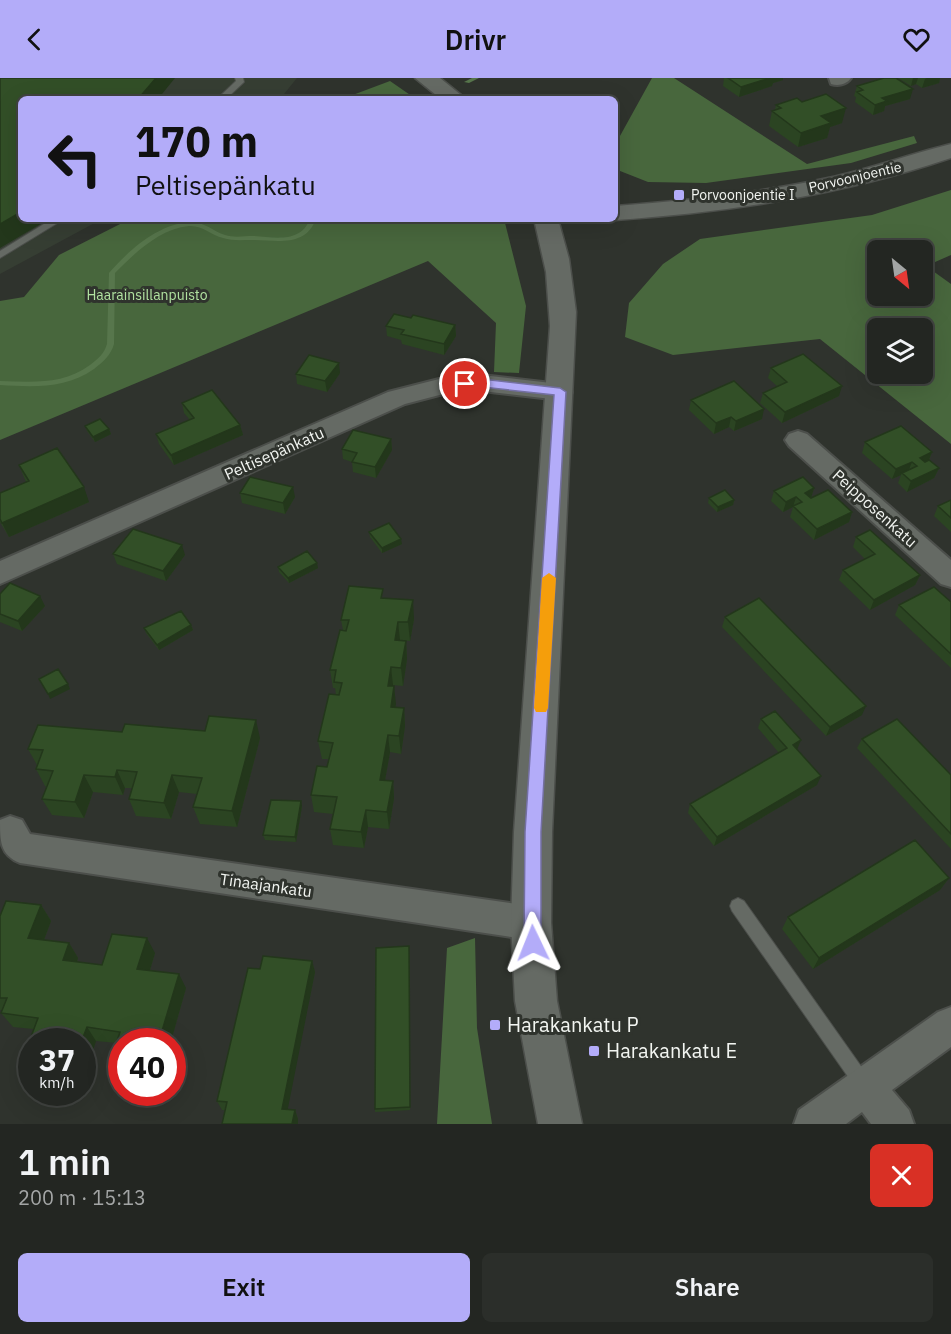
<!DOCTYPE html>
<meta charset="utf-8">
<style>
:root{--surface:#232622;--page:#2b2e2a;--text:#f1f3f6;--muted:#a3a5a5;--line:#404340;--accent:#b3acf9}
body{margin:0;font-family:"IBM Plex Sans",sans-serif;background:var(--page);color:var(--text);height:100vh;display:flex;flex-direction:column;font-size:22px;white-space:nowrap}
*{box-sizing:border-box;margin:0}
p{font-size:20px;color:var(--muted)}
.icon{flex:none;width:33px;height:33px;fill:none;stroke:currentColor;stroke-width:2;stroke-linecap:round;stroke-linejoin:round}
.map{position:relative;height:1046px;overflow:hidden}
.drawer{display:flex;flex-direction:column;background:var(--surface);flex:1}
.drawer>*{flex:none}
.guide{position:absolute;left:18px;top:18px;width:600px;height:126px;border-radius:9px;box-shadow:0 6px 24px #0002,0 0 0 2px var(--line);background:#b3acf9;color:#111;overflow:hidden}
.needle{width:39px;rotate:151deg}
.controls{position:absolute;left:867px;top:162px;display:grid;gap:12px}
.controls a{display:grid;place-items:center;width:66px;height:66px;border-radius:9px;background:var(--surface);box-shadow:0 6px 24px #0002,0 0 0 2px var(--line);font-size:30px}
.speed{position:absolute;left:18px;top:950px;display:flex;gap:12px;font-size:30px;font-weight:700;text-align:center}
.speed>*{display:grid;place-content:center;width:78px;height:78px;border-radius:50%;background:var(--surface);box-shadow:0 6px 24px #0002,0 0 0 2px var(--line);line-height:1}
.speed small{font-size:15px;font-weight:400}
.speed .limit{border:9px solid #d22;background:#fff;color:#111}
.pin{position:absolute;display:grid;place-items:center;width:51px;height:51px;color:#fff;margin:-26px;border:3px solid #fff;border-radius:50%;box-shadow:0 2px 6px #0007}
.me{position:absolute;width:66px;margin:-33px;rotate:358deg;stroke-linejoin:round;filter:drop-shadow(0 0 4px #0008)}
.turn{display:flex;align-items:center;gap:21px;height:126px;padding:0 18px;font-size:27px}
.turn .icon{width:78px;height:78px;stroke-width:2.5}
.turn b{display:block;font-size:42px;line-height:51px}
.round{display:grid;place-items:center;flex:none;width:63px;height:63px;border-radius:9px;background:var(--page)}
.overview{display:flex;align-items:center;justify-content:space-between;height:102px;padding:0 18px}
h1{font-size:36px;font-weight:600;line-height:45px}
.primary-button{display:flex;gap:12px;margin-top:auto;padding:12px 18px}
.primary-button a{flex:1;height:69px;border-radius:9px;background:var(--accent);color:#111;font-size:24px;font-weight:600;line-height:69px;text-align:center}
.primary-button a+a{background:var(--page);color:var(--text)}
header{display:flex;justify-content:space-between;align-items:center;height:78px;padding:0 18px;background:var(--accent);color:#111;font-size:27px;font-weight:600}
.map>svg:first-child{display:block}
.built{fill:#363e33}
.forest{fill:#48673d;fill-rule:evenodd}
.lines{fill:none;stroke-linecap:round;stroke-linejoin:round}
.stream{fill:#57764c;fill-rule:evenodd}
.service-casing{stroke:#4c4f4b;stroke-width:2}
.minor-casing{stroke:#4c4f4b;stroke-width:4}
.tertiary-casing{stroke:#4c4f4b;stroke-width:3}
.service{fill:#656a64;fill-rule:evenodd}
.minor{fill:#656a64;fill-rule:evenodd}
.tertiary{fill:#656a64;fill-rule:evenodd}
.wall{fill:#2b4422}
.shaded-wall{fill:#23371b}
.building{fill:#324f27;stroke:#23371b;stroke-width:1.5}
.route{fill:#b3acf9;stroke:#7470a2;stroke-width:1.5}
.slow{fill:#f59e0b}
.poi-dot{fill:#b3acf9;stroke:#2f332d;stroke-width:2}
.labels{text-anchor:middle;stroke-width:6;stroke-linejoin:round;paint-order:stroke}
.far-street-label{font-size:14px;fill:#f2f5f1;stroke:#2f332d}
.far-poi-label{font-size:14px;fill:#f2f5f1;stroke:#2f332d;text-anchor:start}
.far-park-label{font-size:14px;fill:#b1e2a0;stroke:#2f332d}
.street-label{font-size:16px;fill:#f2f5f1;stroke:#2f332d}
.near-poi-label{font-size:20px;fill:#f2f5f1;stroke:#2f332d;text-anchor:start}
</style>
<header><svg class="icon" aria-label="back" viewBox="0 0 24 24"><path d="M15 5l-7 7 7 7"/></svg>Drivr<svg class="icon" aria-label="heart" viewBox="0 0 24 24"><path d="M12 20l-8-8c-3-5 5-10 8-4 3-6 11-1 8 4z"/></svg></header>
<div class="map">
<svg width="951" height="1046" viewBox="0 0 951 1046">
<rect width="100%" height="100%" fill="#2f332d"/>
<path class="built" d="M0,0H297L280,21H21V141H102L0,196Z"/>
<path class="forest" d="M652,0H674L807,86L914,58L917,65L851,85L706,105L648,104L615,91V67Z
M390,3L416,21H342Z
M951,112V177L926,188L951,206V366L820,261L673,277L625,259L629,225L663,186L700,161L872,137ZM878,172H922V218H878ZM922,250V296H878V250Z
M504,141L526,228L519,295L494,294L496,245L428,183L0,362V223L24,219L59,177L128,142Z
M475,860L477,950L492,1046H437L447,870Z"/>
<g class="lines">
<path class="stream" d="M472,0H479L469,5L464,4Z
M310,141H316C305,170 276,162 251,162C242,162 232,163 223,160C211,157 202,147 189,148C159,151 135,175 115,195L114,266C111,277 103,284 94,291C66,311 33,309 0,307V303C32,304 63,307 90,287C98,281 104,276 107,266L109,195C129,172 158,146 190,144C203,143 213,153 225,157C234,160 244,158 253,158C274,159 300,166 310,141Z"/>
<g class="service-casing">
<path id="service" d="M235,0H243L244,4L226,21H217L236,3Z
M52,141H64L0,180V173Z
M738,820L744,823L870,1001L873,1007L870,1013L864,1016L858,1013L732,833L730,828L732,823Z"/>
</g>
<g class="minor-casing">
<path id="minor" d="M829,0H851C846,7 838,8 831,6Z
M482,297L560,306L569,308L572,314L569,320L560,322L482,313L447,315L405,326L0,506V483L388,314L447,299Z
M798,353L807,356L951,482V509L941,506L789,368L785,362L789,356Z
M10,738L22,742L30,756L531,828L543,833L548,845L543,857L531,862L20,785C0,777 0,763 0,742Z
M951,929V969L892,1012L909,1032L914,1046H871L862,1034L846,1046H794L799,1032L938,934Z"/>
</g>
<g class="tertiary-casing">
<path id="tertiary" d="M415,0H440L466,21H441Z
M951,66V80C842,117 730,134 615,142L610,141H615V128C686,123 758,115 828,100C870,91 910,76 951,66Z
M534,141H558L569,181L576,234L552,754L551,845L557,923L582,1046H538L515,923L511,845L514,754L550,248L546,194Z"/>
</g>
<use href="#service" class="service"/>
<use href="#minor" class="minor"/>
<use href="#tertiary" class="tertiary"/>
</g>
<path class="wall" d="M724,0H783V2L773,5L772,8L739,19L723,8Z
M898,0H940L939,5L922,10L916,6L911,8Z
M857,8L910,21L885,28L884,33L873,37L855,24L856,19L854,18Z
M802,24L842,45L830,49L827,60L798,69L769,48L772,33L775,32L776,27Z
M411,240L455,247L456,258L444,277L402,266L401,262L387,258L386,248Z
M771,290L839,318L782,345L760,325L763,315L777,308L768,300Z
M340,295L327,314L297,306L296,296Z
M691,322L762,341L734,353L729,349L714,356L689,332Z
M182,325L240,347L243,357L174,387L159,366L156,356L190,342L184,335Z
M85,348L109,351L111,356L95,364L87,353Z
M391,361L392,372L376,400L353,394L352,384L343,381L342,371Z
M865,364L932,374L929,382L939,390L934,400L907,414L898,405L901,397L892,401L862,375Z
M19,387L89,424L9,459L0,444V415L26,404Z
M814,410L811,420L852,434L849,444L814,462L790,439L793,429L783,434L771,423L774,413Z
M240,415L295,419L285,436L242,425Z
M709,420L734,422L733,427L717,434L708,425Z
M951,422V454L934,438L938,428Z
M369,454L402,466L382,475L370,459Z
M856,459L920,497L915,507L870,532L839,502L843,492L865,481L853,469Z
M113,476L185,477L166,503L117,486Z
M278,489L318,490L289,505L279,494Z
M0,516L45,528L22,553L0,544Z
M384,520L414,541L410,563L400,562L406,563L407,581L403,608L393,607V608H394L395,629L404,630L405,648L401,676L390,674L385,702L393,703L394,720L389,751L368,749L364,770L333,767L330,751L333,736L314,734L311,717L327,689L329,681H322L318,663L336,617L335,610H333L330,592L343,552L341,542Z
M951,524V590L895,537L899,527Z
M725,539L862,637L826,658L722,549Z
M191,547L193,552L159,572L146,555L144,550Z
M761,641L797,672L817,707L714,768L688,735L690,726L779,675L758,650Z
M122,654L260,660L237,749L200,746L193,729L197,716L179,714L171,741L136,738L129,721L132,710H125L123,717L93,714L84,740L52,737L42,721L47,709L45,708L36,691L37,687L28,671Z
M862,661L951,697V771L857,670Z
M302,728L296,764L265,762L263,757Z
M949,800L940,812L813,891L782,851L788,839Z
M41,827L51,843L44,862L69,865L78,880L77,884L102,887L155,875L150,892L186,910L171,963H122V974L116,966L117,965L96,963L92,975L82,974V963H38L32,956L33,951L13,949L1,935L3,932H0V838Z
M409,872L410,1032L375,1034V1031Z
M312,883L315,894L287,1031L295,1032L298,1041L222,1032L217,1023Z"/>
<path class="shaded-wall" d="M156,0H175L158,21H138Z
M770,0H783V2L773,5L772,8L739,19L741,9Z
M913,0H918L916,6L911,8Z
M927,0H940L939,5L922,10L925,1Z
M913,11L910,21L885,28L884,33L873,37L875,27L882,20Z
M846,30L842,45L830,49L827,60L798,69L801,55L821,38Z
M21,134V141H49L0,170V146Z
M455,247L456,258L444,277V266Z
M339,285L340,295L327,314L325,303Z
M842,308L839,318L782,345L785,334Z
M764,331L762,341L734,353L736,343Z
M731,339L729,349L714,356L716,345Z
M240,347L243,357L174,387L171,377Z
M109,351L111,356L95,364L93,359Z
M391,361L392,372L376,400L375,389Z
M932,374L928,384L916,390L920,380Z
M912,384L908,394L902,395L901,397L892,401L896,391Z
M939,390L934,400L907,414L911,403Z
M84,409L89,424L9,459L2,445Z
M293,409L295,419L285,436L283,425Z
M814,410L811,420L805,415Z
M796,419L793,429L783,434L786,424Z
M734,422L733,427L717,434L718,429Z
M852,434L849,444L814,462L817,451Z
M401,461L402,466L382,475V470Z
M182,467L185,477L166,503L163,493Z
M317,485L318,490L289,505L288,500Z
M920,497L915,507L870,532L874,522Z
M40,518L45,528L22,553L18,543Z
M413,522L414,541L410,563L408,544Z
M398,544L400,562H395Z
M191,547L193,552L159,572L157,567Z
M406,563L407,581L403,608L401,590Z
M391,589L393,607L390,626L388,608Z
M68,606L70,611L50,621L48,616Z
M394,608L396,626L392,647L391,629Z
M866,628L862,637L826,658L830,649Z
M404,630L405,648L401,676L399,658Z
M256,642L260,660L237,749L232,733Z
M388,657L390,674L382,719L380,702Z
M801,662L797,672L793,667Z
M117,692L125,710L123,717L115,699Z
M84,697L93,714L84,740L75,724Z
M172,697L179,714L171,741L164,725Z
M821,698L817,707L714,768L717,759Z
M393,703L394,720L389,751L387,734Z
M301,723L302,728L296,764L295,759Z
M366,732L368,749L364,770L361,754Z
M949,800L940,812L813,891L819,880Z
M41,827L51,843L39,875L28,860Z
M147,860L155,875L146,905L137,891Z
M69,865L78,880L73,897L63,882Z
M312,883L315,894L286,1040L282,1031Z
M179,896L186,910L171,963H159Z
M87,949L96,963L92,975L82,962Z
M295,1032L298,1041V1046H292Z"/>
<path class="building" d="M0,0H156L138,21H21V134L0,146Z
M728,0H770L741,9Z
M884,0H896L913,11L882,20L887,23L875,27L857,14L863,12L857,8Z
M826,16L846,30L821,38L831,45L801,55L772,33L781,30L776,27L797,20L802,24Z
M394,236L411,240L413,237L455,247L444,266L401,256L404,252L386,248Z
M803,276L842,308L785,334L763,315L787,304L771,290Z
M309,277L339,285L325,303L296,296Z
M734,303L764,331L736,343L731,339L716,345L691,322Z
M212,312L240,347L171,377L156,356L194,340L182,325Z
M100,341L109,351L93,359L85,348Z
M901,348L932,374L920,380L925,384L929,382L939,390L911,403L902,395L917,388L912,384L896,391L865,364Z
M353,352L391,361L375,389L352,384L357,375L342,371Z
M57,370L84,409L2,445L0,441V415L29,403L19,387Z
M250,399L293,409L283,425L240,415Z
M803,399L814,410L805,415L811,420L828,412L852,434L817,451L793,428L802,424L796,419L786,424L774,413Z
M725,412L734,422L718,429L709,420Z
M951,422V440L938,428Z
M389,445L401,461L382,470L369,454Z
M133,451L182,467L163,493L113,476Z
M870,452L920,497L874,522L843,492L875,476L856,459Z
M307,473L317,485L288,500L278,489Z
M10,505L40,518L18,543L0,536V516Z
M349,508L383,511L381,520L413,522L408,544H398L395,562L406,563L401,590L391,589L388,608H394L391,629L404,630L399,658L388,657L380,702L393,703L387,734L366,732L361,754L330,751L337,719L311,717L317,688L327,689L333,665L318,663L329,616L339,617L342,605L334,604L336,592H330L340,552L346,553L349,542H341Z
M934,509L951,524V576L899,527Z
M759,520L866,628L830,649L725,539Z
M181,533L191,547L157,567L144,550Z
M58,591L68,606L48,616L39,601Z
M775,633L801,662L793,667L821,698L717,759L690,726L787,670L761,641Z
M209,638L256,642L232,733L193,729L202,700L172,697L164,725L129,721L137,694L117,692L115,699L84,697L75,724L42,721L53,693L36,691L43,672L28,671L38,647L122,654L125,646L205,653Z
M897,641L951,697V756L862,661Z
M271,722L301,723L295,759L263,757Z
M915,762L949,800L819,880L788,839Z
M6,823L41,827L28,860L69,865L63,882L102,887L112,856L147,860L137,891L179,896L159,963H122V967L116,966L120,954L87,949L82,962L32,956L38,940L1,935L7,920H0V838Z
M409,868L410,1029L375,1031L376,870Z
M263,878L312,883L282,1031L295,1032L292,1046H222L227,1024L217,1023L248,890L260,891Z"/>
<path class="route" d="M482,301L560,310L566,314L541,754V865L539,870L533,873L527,870L524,865L525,754L554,317L482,309L465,310L459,306L465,302Z"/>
<path class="slow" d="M549,495L556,500L548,630L546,634H536L534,630L542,500Z"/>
<g class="poi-dot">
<rect x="673" y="111" width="12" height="12" rx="3"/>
<rect x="489" y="941" width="12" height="12" rx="3"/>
<rect x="588" y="967" width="12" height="12" rx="3"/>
</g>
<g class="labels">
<g class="far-street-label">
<text transform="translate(855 99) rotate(-13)" y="5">Porvoonjoentie</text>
</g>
<g class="far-poi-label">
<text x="691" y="122">Porvoonjoentie I</text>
</g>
<g class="far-park-label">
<text x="147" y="222">Haarainsillanpuisto</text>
</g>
<g class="street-label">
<text transform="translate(274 375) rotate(-24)" y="6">Peltisepänkatu</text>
<text transform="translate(875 430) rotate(42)" y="6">Peipposenkatu</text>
<text transform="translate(266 807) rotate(8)" y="6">Tinaajankatu</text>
</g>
<g class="near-poi-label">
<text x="507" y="954">Harakankatu P</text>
<text x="606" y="980">Harakankatu E</text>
</g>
</g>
</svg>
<div class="controls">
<a><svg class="needle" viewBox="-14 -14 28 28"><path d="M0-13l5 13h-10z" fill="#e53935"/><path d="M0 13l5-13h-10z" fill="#a3a5a5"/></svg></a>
<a><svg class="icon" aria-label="layers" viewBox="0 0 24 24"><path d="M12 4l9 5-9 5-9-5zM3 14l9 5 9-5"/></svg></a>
</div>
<div class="speed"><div>37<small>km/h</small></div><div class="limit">40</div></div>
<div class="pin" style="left:465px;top:306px;background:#d93025"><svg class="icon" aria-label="arrive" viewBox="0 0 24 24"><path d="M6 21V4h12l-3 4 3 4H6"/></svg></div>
<svg class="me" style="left:533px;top:865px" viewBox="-20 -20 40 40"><path d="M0-17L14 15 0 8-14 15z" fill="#b3acf9" stroke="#fff" stroke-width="4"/></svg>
<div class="guide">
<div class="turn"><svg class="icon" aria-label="left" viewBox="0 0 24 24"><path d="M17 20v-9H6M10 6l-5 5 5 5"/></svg><div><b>170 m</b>Peltisepänkatu</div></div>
</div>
</div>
<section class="drawer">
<div class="overview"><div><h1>1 min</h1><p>200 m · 15:13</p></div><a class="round" style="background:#d93025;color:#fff"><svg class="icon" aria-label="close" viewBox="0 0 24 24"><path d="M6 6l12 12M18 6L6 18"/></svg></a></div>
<div class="primary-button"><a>Exit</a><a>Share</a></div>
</section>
